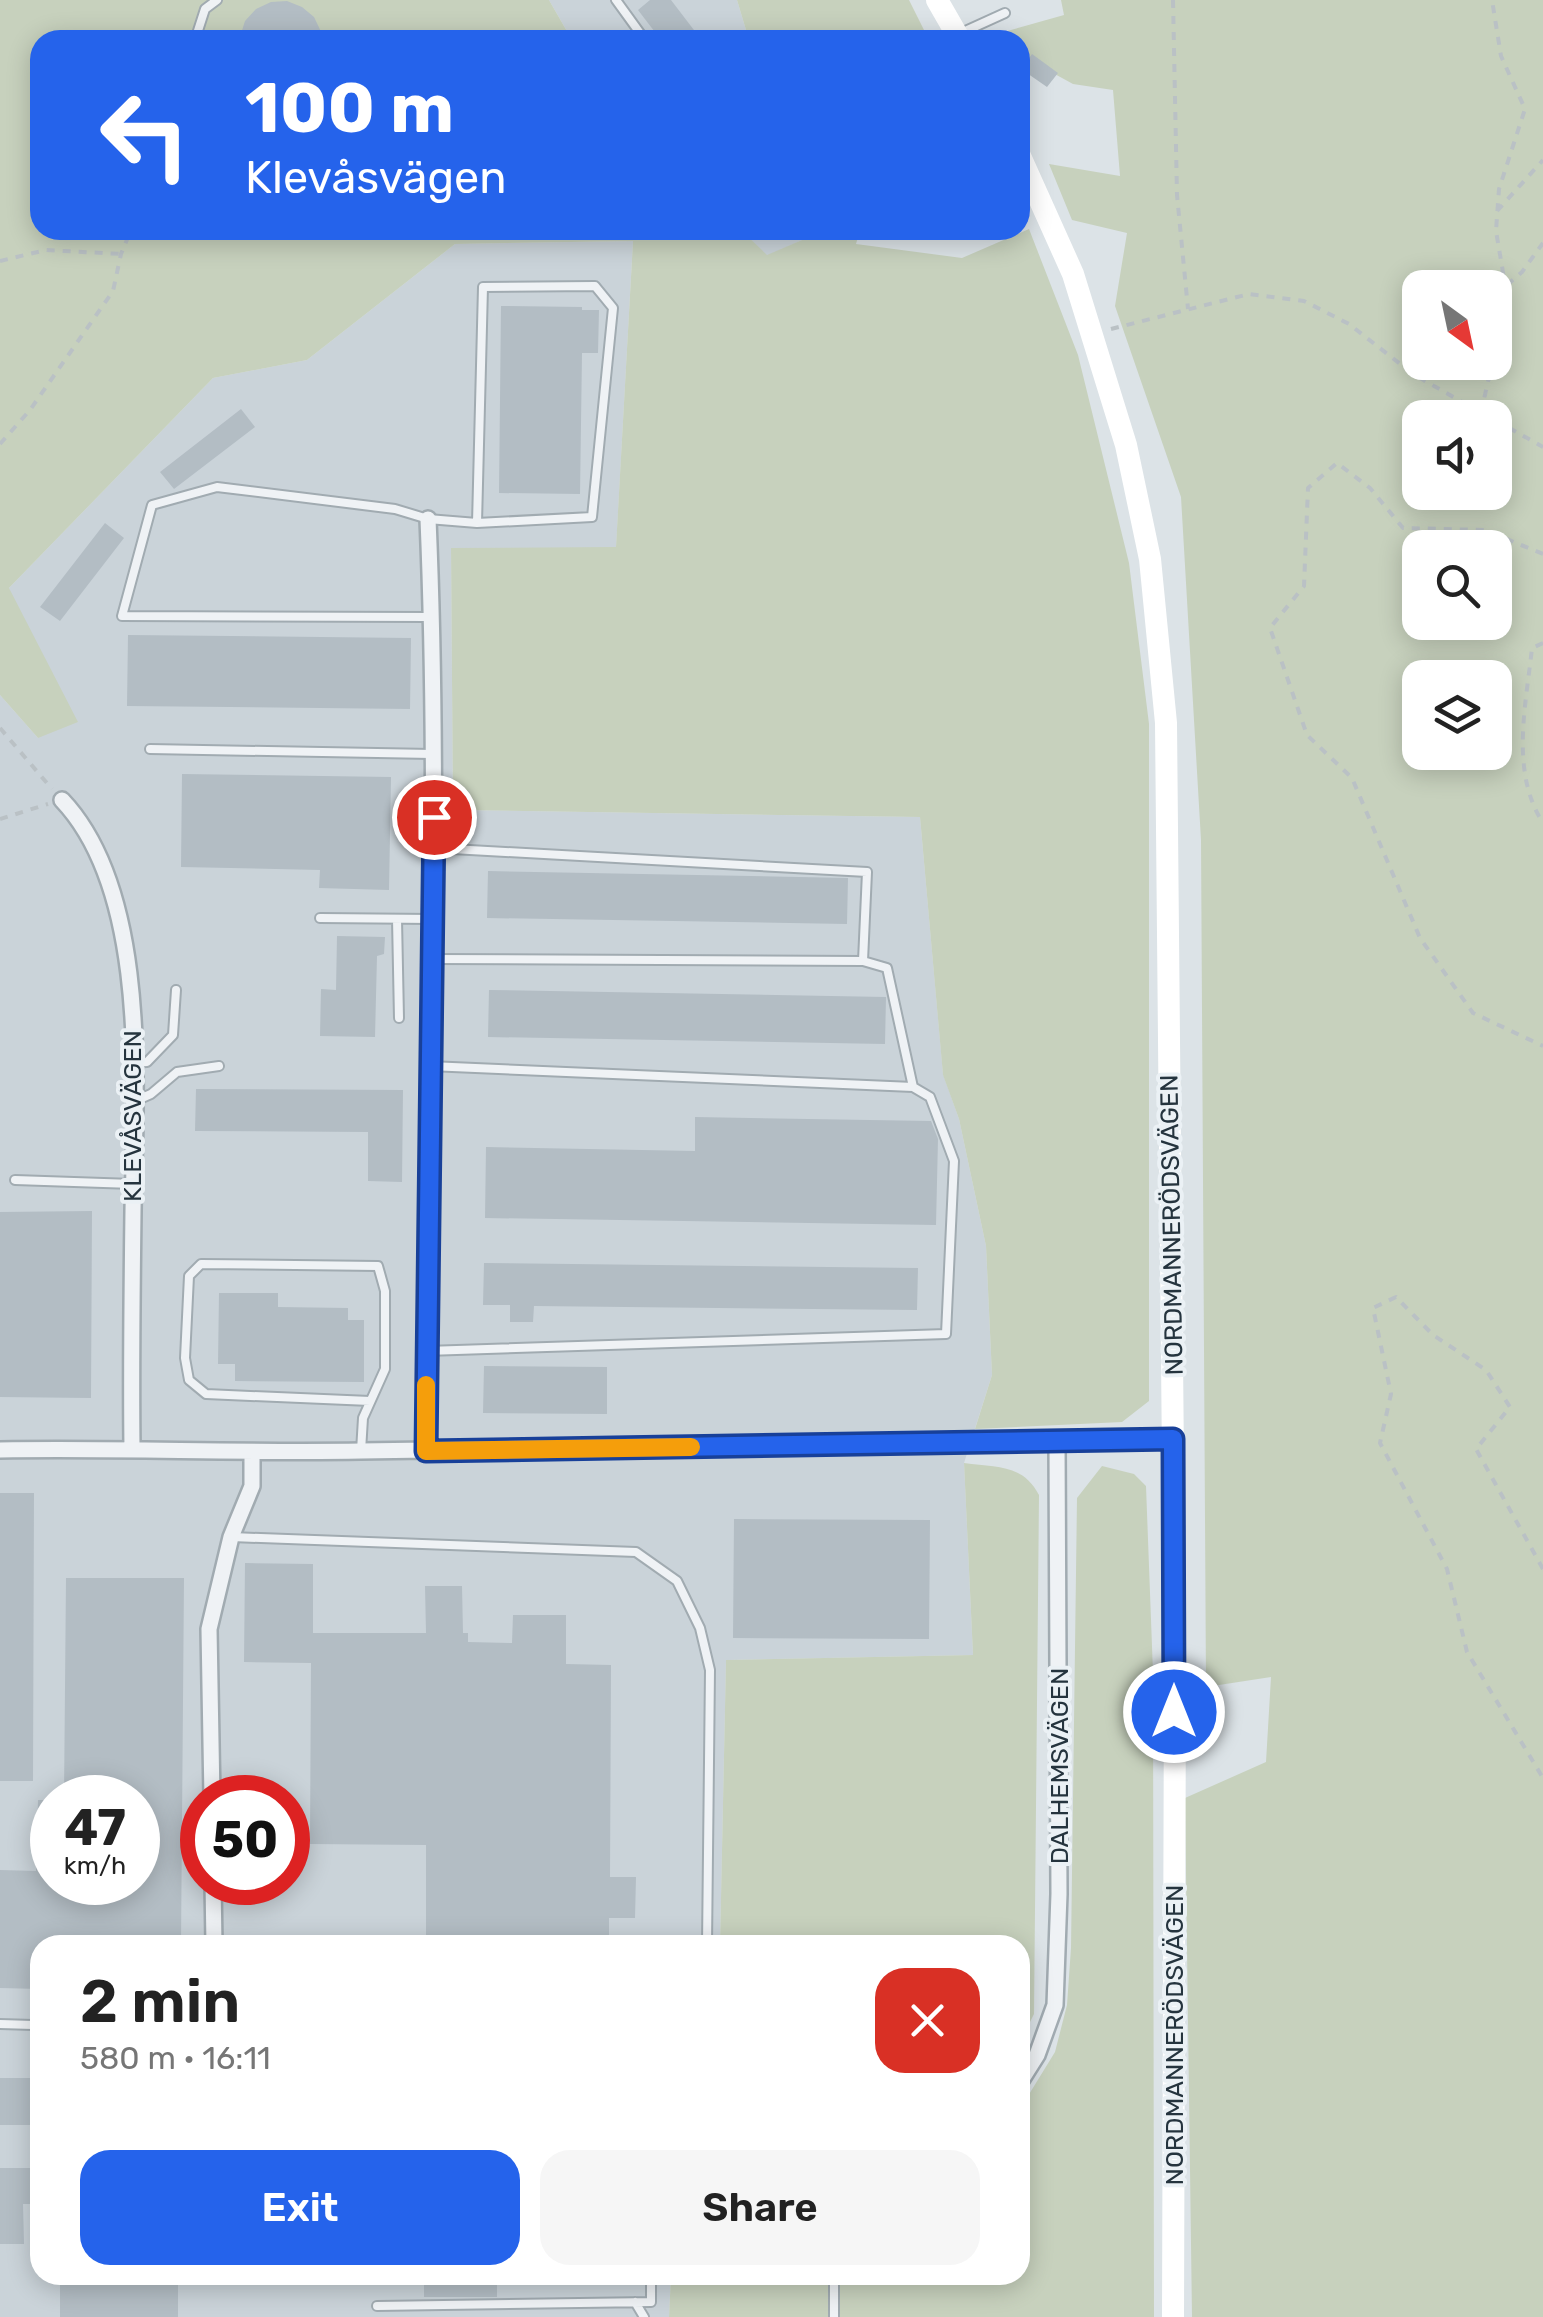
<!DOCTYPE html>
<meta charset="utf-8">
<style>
:root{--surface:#fff;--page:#f6f6f6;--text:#222;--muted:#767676;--accent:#2563eb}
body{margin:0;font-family:Rubik,sans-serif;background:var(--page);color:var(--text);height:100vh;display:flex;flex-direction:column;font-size:38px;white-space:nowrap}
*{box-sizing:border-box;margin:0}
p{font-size:32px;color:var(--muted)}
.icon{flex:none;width:55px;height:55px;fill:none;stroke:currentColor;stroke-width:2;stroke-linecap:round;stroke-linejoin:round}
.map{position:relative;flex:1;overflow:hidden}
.sheet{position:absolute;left:30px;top:1935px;width:1000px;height:350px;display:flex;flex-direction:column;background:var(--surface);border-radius:30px;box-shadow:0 5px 25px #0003}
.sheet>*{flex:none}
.top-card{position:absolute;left:30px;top:30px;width:1000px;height:210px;border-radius:30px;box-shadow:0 5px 25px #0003;background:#2563eb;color:#fff;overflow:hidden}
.needle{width:65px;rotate:147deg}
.fabs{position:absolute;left:1402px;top:270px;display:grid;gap:20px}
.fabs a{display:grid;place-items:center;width:110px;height:110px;border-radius:20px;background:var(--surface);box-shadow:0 5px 25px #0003;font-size:50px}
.speed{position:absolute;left:30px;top:1775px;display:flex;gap:20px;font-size:50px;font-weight:700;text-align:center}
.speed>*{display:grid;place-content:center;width:130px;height:130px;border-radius:50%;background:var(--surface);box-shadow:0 5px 25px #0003;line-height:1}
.speed small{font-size:25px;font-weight:400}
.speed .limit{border:15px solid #d22;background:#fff;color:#111}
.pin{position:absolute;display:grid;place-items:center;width:85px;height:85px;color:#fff;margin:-42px;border:5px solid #fff;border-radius:50%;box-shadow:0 2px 10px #0007}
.me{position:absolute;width:110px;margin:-55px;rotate:0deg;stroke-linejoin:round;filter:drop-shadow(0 0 8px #0008)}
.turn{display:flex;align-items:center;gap:35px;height:210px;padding:0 50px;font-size:45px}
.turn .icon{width:130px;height:130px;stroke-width:2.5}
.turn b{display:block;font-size:70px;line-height:85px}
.round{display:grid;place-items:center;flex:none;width:105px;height:105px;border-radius:30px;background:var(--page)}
.summary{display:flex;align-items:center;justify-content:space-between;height:170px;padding:0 50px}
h1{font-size:60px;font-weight:600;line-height:75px}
.primary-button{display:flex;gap:20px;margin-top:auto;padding:20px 50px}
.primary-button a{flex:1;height:115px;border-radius:30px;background:var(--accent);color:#fff;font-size:40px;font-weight:600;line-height:115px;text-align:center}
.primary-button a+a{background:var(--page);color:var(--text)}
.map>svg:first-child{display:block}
.built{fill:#cad3d9;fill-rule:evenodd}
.green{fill:#c7d1bd;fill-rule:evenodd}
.building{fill:#b3bdc4}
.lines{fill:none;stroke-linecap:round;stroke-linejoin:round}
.lane-casing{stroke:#a1abb1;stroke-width:12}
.street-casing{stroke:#a1abb1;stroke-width:20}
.path{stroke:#bac1c5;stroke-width:4;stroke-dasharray:8 8;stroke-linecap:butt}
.lane{stroke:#eff2f5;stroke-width:8}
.street{stroke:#eff2f5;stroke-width:15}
.secondary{stroke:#fff;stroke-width:22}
.route-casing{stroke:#184099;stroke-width:25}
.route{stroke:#2563eb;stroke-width:18}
.slow{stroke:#f59e0b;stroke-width:18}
.labels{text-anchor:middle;stroke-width:8;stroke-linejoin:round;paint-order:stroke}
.street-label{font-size:25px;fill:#25343e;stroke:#ebf1f5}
</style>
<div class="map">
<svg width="1543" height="2317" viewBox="0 0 1543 2317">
<rect width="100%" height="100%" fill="#dce3e7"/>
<path class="built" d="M549,0H737L749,40H572Z
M741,230H807L809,237L767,256Z
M633,241L616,548L451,549L453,810L920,817L943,1074L959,1119L986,1246L992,1375L964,1463L973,1655L726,1660L720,1945H40V2275H671L669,2317H0V695L38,738L9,588L213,378L307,360L455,244ZM52,1798H138V1882H52ZM202,1798H288V1882H202Z"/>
<path class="green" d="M0,0H549L572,40H40V230H741L767,255L809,237L807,230H860L856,244L962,258L1029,229L1078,355L1129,563L1149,724V1401L1122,1422L975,1429L992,1375L986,1246L959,1119L943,1075L920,817L453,810L451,548L616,547L633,241L455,244L307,360L213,378L9,588L78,722L38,738L0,695Z
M737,0H909L929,40H749Z
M1061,0H1543V2317H1192L1185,1798L1266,1762L1271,1677L1206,1687L1201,840L1181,497L1115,306L1127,233L1072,220L1049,164L1120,176L1113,90L1073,84L1020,55V40H1007L1004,32L1064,15ZM1420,288H1495V362H1420ZM1420,418H1495V492H1420ZM1420,548H1495V622H1420ZM1420,678H1495V752H1420Z
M964,1463C996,1468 1022,1463 1039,1495L1034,2014L1020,2042V1945H720L726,1660L973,1655Z
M1102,1466L1134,1474L1146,1486L1153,1673L1154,2317H669L671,2275H1020V2109L1055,2052L1067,2005L1071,1948L1077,1498Z"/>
<path class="building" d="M650,0H671L697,34L689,40H661L638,10Z
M287,1L302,7L314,17L325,40H239L245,21L256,9L271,2Z
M1032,54L1058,73L1047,87L1021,69Z
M501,306L582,307V310H599L598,353H582L580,494L499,493Z
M241,409L255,427L174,489L160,472Z
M105,523L124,538L60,621L40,607Z
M128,635L411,638L410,709L127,706Z
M182,774L391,777L389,890L319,888L320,870L181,867Z
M488,871L848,878L847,924L487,918Z
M337,936L385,937L384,954L377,956L375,1037L320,1036L321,989L336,990Z
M489,990L886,997L885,1044L488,1037Z
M196,1089L403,1090L402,1182L368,1181V1132L195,1131Z
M695,1117L931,1121L938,1139L936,1225L485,1218L486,1147L695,1151Z
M92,1211L91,1398L0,1397V1212Z
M484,1263L918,1268L917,1310L534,1306L533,1322H510V1305H483Z
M219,1293H278V1307L348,1308V1320H364V1382L235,1381V1364H218Z
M484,1366L607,1367V1414L483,1413Z
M0,1493H34L33,1781H0Z
M734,1519L930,1520L929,1639L733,1638Z
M245,1563L313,1564V1633H426L425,1586H462L463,1633H468V1642L512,1643L513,1615H566V1664L611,1665L610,1877H636L635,1918H609V1945H426V1845L310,1844L311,1663L244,1662Z
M66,1578H184L181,1945H40V1989L0,1988V1870L36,1871L38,1800H52V1882H138V1798H64Z
M0,2078H31V2125H0Z
M0,2168H40V2204H23L24,2244H0Z
M60,2275H178V2317H60Z
M424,2275H497V2297H424Z"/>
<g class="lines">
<g class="lane-casing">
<path id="lane" d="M616,0L645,40
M961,33L1005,13
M195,40L205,9L217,0
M430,617L122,616L152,505L217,487L395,509L428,519L477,523L592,517L613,308L595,286L483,287L477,523
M150,749L432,754
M320,918L433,919
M397,919L399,1018
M432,959L863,961L867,872L434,848
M133,1063L147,1062L173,1035L176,990
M429,1066L913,1087L887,968L863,961
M135,1101L151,1094L177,1072L219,1066
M15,1180L133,1184
M426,1351L946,1334L954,1161L930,1097L913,1087
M361,1451L363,1418L385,1369V1291L378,1266L201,1264L189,1276L185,1358L189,1380L206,1394L370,1401
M232,1537L636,1552L677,1581L700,1628L710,1670L707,1945
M0,2024L33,2025
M635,2302L644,2317
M377,2306L651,2302V2275
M834,2317V2275"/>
</g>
<g class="street-casing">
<path id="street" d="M62,800C150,893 135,1091 133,1211C132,1290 131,1369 132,1448
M0,1450C120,1448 240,1453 361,1451L1173,1439
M426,1451C427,1140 441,829 428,519
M212,1798L209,1629L231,1537L252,1486V1452
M213,1882L214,1945
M1020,2082L1037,2055L1055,2005L1059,1894L1057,1442"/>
</g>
<path class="path" d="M1173,0L1177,195L1188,309
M1497,211L1543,160
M0,261L46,250L121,254
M1507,285L1522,272L1543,243
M1111,329L1249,294L1304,301L1349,324L1413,374L1490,418
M1481,413L1488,381L1507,343V296L1496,231L1499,189L1525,109L1501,56L1492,0
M1495,420L1543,447
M0,444L30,410L113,291L121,254L131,230
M1543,554L1485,530L1403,528L1370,488L1337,463L1308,488L1304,586L1270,628L1307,735L1352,778L1420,938L1473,1013L1543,1046
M1543,643L1532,648C1526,705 1510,772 1543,823
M0,728L52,789
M0,819L48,804
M1543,1569L1476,1449L1510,1407L1486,1370L1433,1335L1396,1297L1373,1308L1391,1394L1380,1443L1447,1569L1467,1652L1543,1778"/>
<use href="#lane" class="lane"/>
<use href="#street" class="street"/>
<path class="secondary" d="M937,0L960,40
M1020,156L1073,274L1126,445L1150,559L1166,723L1175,1674L1173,2317"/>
</g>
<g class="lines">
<g class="route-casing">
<path id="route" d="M434,817L426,1451L1173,1439L1174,1712"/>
</g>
<use href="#route" class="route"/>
<path class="slow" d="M426,1385V1451L691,1447"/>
</g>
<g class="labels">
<g class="street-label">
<text transform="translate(132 1116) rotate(-90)" y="9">KLEVÅSVÄGEN</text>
<text transform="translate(1171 1225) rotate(-91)" y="9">NORDMANNERÖDSVÄGEN</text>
<text transform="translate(1059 1766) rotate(-90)" y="9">DALHEMSVÄGEN</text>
<text transform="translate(1174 2035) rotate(-90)" y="9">NORDMANNERÖDSVÄGEN</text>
</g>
</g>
</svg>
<div class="fabs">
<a><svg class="needle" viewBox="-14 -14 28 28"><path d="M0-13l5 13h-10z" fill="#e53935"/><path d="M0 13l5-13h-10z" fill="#767676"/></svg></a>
<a><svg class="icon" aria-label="sound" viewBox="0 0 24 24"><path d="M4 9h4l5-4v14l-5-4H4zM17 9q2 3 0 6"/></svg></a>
<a><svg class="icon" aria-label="search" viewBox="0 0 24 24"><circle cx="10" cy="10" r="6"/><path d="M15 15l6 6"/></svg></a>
<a><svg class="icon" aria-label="layers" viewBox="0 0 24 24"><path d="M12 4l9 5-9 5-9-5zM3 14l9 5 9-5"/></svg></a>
</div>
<div class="speed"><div>47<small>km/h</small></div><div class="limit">50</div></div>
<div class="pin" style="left:434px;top:817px;background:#d93025"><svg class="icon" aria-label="arrive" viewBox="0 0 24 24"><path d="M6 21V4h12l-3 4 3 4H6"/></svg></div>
<svg class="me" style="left:1174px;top:1712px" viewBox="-20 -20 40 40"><circle r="17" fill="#2563eb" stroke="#fff" stroke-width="3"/><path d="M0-11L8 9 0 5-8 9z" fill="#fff"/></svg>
<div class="top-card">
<div class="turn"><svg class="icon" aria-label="left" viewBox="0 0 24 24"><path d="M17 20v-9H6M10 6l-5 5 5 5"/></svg><div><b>100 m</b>Klevåsvägen</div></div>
</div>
<section class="sheet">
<div class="summary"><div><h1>2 min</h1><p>580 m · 16:11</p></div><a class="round" style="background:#d93025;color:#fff"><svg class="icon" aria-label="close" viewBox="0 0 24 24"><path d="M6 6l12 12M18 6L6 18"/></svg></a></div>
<div class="primary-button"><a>Exit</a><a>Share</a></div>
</section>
</div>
